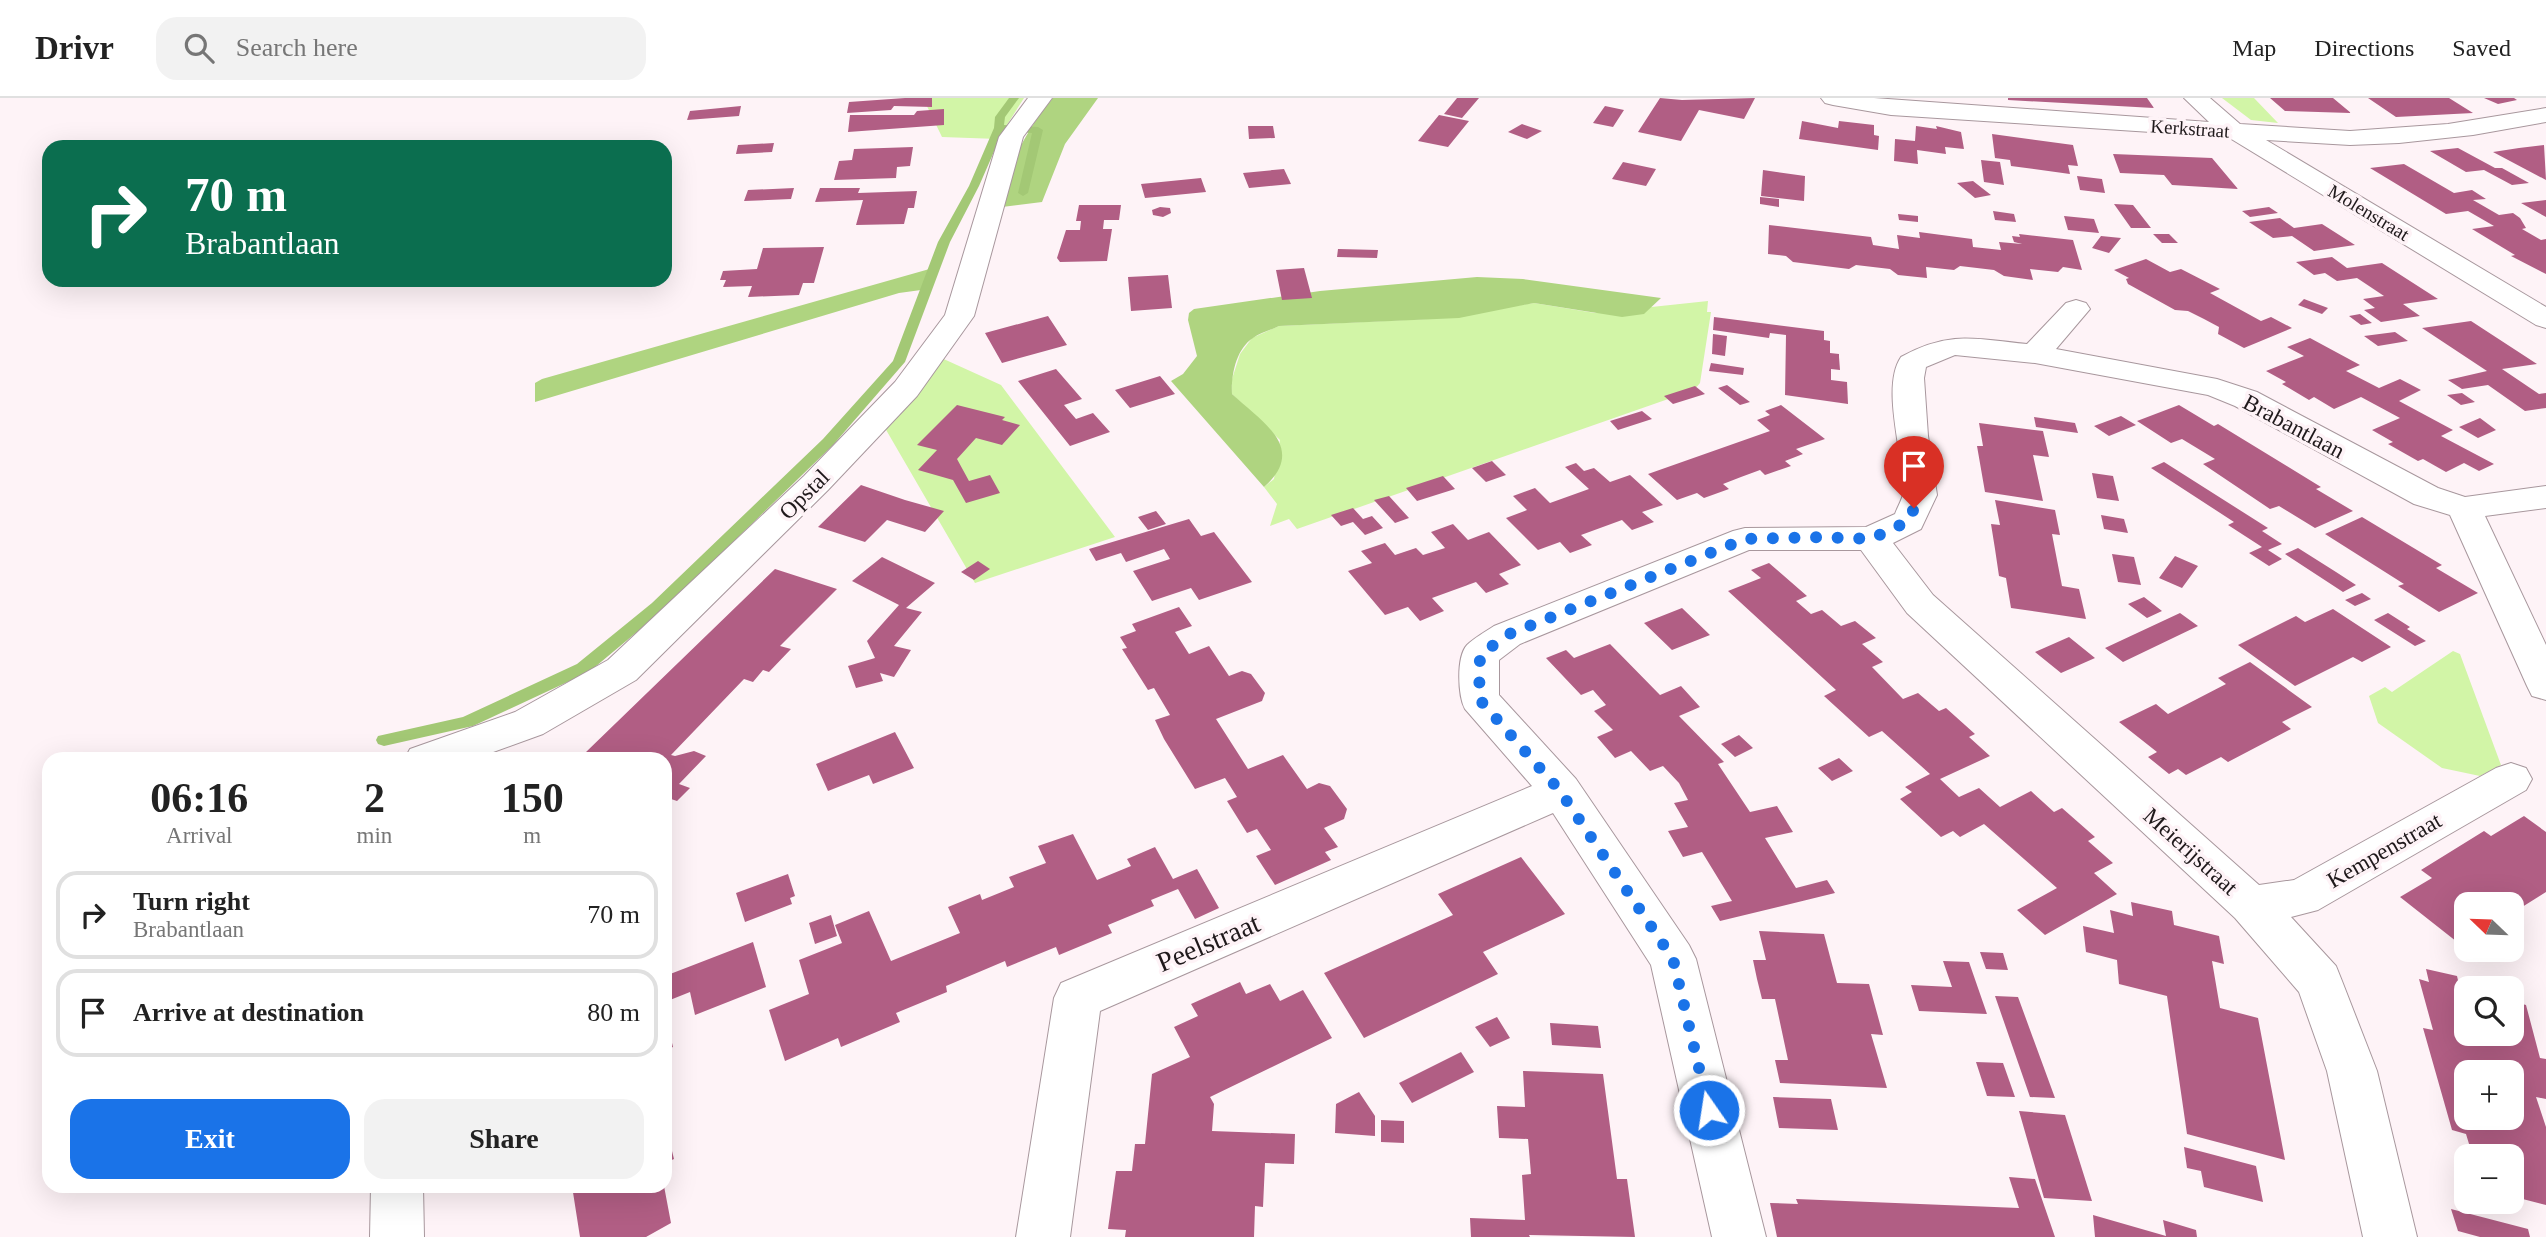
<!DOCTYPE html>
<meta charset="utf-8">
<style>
:root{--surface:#fff;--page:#f2f2f2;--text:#222;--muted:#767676;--line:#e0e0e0;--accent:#1a73e8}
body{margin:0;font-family:Georgia,serif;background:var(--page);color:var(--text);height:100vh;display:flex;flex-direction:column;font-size:26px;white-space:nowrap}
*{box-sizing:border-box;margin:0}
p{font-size:23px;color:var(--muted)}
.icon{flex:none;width:38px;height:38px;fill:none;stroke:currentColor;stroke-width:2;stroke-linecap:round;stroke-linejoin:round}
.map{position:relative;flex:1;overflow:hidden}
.details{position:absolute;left:42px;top:654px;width:630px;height:441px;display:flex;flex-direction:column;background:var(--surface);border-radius:21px;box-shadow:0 7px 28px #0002}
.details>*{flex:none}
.banner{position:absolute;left:42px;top:42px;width:630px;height:147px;border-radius:21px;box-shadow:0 7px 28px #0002;background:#0b6e4f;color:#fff;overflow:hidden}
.needle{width:46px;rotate:293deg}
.tools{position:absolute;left:2454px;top:794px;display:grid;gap:14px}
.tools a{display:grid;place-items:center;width:70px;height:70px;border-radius:14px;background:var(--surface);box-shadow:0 7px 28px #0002;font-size:35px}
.pin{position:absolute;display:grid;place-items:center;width:60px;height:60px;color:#fff;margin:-72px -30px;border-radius:50% 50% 50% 0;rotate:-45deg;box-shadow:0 0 7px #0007}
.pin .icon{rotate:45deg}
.me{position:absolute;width:77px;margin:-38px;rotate:347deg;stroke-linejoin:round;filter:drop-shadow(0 0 5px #0008)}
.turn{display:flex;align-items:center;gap:24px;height:147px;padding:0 28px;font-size:32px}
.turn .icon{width:91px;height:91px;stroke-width:2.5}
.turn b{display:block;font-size:49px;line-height:60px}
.eta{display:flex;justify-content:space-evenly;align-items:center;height:119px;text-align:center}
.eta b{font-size:42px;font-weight:700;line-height:49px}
.primary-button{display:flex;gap:14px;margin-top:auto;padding:14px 28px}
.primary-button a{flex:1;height:80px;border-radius:21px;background:var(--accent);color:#fff;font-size:28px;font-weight:700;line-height:80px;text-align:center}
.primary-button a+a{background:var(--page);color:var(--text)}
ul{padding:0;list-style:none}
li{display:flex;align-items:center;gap:21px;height:88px;margin:0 14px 10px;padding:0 14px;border:4px solid var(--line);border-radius:21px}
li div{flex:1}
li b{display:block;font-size:26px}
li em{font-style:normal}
header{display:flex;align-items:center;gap:42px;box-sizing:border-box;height:98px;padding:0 35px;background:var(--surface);border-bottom:2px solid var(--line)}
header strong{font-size:33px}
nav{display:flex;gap:38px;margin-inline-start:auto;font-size:24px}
.search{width:490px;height:63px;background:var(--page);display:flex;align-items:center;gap:18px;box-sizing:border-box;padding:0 24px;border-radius:21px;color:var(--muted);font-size:26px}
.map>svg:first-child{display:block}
.green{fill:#d2f5a7}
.forest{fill:#afd480}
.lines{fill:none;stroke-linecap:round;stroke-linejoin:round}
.stream{fill:#a3c875;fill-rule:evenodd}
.building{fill:#b15e84;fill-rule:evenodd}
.minor-casing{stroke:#a8979d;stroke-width:2}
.minor{fill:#fff;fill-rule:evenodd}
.route{stroke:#1a73e8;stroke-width:12;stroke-dasharray:0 21.6}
.labels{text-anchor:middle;stroke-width:7;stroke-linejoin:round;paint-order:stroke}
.far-street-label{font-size:19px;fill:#1f191b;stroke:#fef3f7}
.street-label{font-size:23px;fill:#1f191b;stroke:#fef3f7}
.near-street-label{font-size:28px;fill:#1f191b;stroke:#fef3f7}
</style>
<header>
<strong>Drivr</strong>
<div class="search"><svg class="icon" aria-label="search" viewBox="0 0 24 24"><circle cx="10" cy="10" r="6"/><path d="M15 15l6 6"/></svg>Search here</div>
<nav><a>Map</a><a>Directions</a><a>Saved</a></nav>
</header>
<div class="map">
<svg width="2546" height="1139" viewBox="0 0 2546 1139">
<rect width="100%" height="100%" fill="#fef3f7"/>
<path class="green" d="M923,0H1024L998,41L942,39Z
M2222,0H2254L2278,25L2251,22Z
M1708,203L1707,214H1711L1700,285L1694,292L1297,431L1289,421L1270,428L1277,406L1264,389L1274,381L1280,342L1232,296V281L1240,256L1252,240L1279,228L1427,221L1534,205L1595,215Z
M926,253L1001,287L1115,439L975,485L878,318Z
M2453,553L2460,556L2501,667L2480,678L2442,670L2378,625L2369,598L2385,589L2392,594Z"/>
<path class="forest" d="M1053,0H1098L1065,46L1042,104L994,110C1008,71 1026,31 1053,0Z
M933,170L921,192L899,195L535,304V285L542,281Z
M1477,179L1523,181L1661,200L1644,216L1622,219L1534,205L1459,220L1279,228C1271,232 1260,235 1253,240C1236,251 1231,277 1232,296C1262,324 1308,350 1264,389L1171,283L1183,276L1197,258L1188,222L1189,215L1194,211L1320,193Z"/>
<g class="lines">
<path class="stream" d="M1009,0H1019L1005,19L1004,27L1038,29L1043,32L1028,95L1023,98L1018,95L1032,35L1003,33L979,88L950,144L905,264L833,347L662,513L589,574L473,628L384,648L378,646L376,642L378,638L463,619L577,566L652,505L823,341L893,263L938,144L969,88L994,30L995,19Z"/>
</g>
<path class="building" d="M905,0H932V9L894,8L891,12L847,15L849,4Z
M1457,0H1479L1462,20L1444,16Z
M1660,0L1682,2L1755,0L1744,21L1699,12L1681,43L1638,34Z
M2008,0H2147L2154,10L2008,2Z
M2270,0H2333L2351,15L2285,13Z
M2368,0H2449L2473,15L2396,19Z
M2484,0H2514L2517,2L2498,6Z
M741,8L739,18L687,22L690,13Z
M1605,8L1624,12L1613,29L1593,25Z
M944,11V27L848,34L850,17H914L917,13Z
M1439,17L1469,23L1448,49L1418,43Z
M1802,23L1838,30L1839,23L1874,27V37L1879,38L1878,52L1799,41Z
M1522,26L1542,33L1527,41L1508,34Z
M1248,28H1273L1275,40L1249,41Z
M1916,28L1937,31L1936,28L1961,34L1964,51L1945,49L1946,56L1917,52L1918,66L1894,63L1895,41L1915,43Z
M1992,36L2073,47L2078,68L2068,67L2070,76L2011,68L2010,62L1995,60Z
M774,45L772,54L736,56L738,47Z
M2544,47L2546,82L2493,54L2519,50Z
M913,49L910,68L897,69L896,80L834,82L839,63L852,62L854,51Z
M2458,50L2495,70H2502L2529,85L2512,87L2484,72L2466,74L2430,53Z
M2113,56L2212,60L2238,91L2172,87L2164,77L2120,75Z
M1981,62L2000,64L2004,87L1984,84Z
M1623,64L1656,71L1646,88L1612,81Z
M2404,66L2454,95L2472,92L2486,101L2473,102L2499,117L2513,115L2520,120L2526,130L2522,131L2541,142L2546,141V176L2511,158L2515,157L2472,131L2494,128L2468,113L2446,116L2370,70Z
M1284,71L1291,86L1249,90L1243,75Z
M1763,72L1805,78L1804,103L1761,98Z
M2077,78L2102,81L2105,95L2080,92Z
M1201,80L1206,94L1145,100L1141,86Z
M1973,83L1991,97L1975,100L1957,85Z
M794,90L791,101L744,103L748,92Z
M820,90H860L858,95L917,93L914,110H908L904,126L856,127L863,102L815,104Z
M1760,99L1779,101V109L1760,106Z
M2546,102V119L2521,105Z
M2114,106L2133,107L2151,130H2131Z
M1079,107H1121L1119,122H1104L1103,131H1112L1107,163L1060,164L1057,160L1066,132H1080L1081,123H1076Z
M1160,109L1170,110L1171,115L1163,119L1153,117L1152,112Z
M2269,109L2278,115L2250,119L2242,113Z
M1993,113L2014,116L2016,124L1995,122Z
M1898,116L1918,118V124L1899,122Z
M2064,118L2094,121L2099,135L2068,132Z
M2280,120L2294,130L2322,126L2355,147L2314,153L2292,138L2273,140L2249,124Z
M1769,127L1871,139L1873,147L1899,151L1897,137L1920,140L1919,134L1972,141L1973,149L2001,152L1999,144L2022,146L2014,144L2012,138L2020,139L2019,136L2073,142L2082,172L2063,169L2058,174L2030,171L2033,182L2004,178L1994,172L1960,168L1954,172L1926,169L1927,180L1898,177L1890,171L1856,167L1849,171L1793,164L1786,158L1768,156Z
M2153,136H2169L2178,145H2162Z
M2101,138L2121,140L2109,155L2092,150Z
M824,149L814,185H803L799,197L748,199L752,188L723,189L726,182H720L723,173L757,171L763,150Z
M1338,151L1378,152L1377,160L1337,159Z
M2332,159L2347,170L2382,165L2438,201L2403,206L2420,218L2381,224L2364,212L2375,210L2363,201L2384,198L2357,180L2337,183L2325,175L2314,177L2296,164Z
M2146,161L2170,174L2181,171L2220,191L2210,195L2261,223L2271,219L2292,230L2244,250L2218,236L2219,229L2204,221L2188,213L2175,212L2128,186L2126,181L2129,180L2114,172Z
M1304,170L1312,200L1282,202L1276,172Z
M1168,177L1172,210L1131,213L1128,179Z
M2304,201L2328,210L2322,216L2298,207Z
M2360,216L2372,225L2361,227L2349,218Z
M1048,218L1067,247L1002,265L985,235Z
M1714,219L1824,233V242L1830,243V255L1839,256V259L1840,272L1831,271V282L1847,284L1848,306L1785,297L1786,237L1770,235L1769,240L1713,232Z
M2471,223L2537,266L2502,271L2539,296L2546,295V310L2525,313L2488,287L2462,291L2448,282L2487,273L2422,230Z
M2395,234L2408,243L2378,248L2364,238Z
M1713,236L1727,238L1725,258L1712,256Z
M2310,240L2360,267L2346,273L2379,290L2400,281L2421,292L2399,303L2453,332L2441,338L2494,366L2479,373L2464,365L2446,374L2423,361L2418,363L2388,346L2393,344L2372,332L2400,320L2361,299L2334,311L2314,299L2309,302L2282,286L2286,284L2266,273L2304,258L2287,249Z
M1711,265L1744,270L1743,277L1709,273Z
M1056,271L1082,301L1064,307L1076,321L1093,315L1110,334L1070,348L1018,283Z
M1160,278L1175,296L1130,310L1115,292Z
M1727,287L1750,304L1740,307L1718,290Z
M1695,288L1705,296L1673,306L1664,298Z
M2462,295L2475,304L2461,307L2447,297Z
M957,307L1005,319L1002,322L1020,327L1002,347L976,340L957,361L969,383L990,377L1000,395L966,405L953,382L918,372L937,352L917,347Z
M1781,307L1825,341L1796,351L1803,356L1785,363L1791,368L1765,377L1760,372L1741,379L1723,386L1729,391L1704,400L1697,395L1677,402L1648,376L1770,333L1757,322L1770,317L1765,313Z
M2179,307L2214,328L2218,326L2321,389L2316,391L2353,413L2315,430L2279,408L2270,411L2203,366L2215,361L2182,341L2171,345L2137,323Z
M1642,313L1652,321L1618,332L1610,323Z
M2121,318L2136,327L2109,338L2094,328Z
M2034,319L2075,325L2078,335L2036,329Z
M2480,320L2496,332L2478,340L2459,329Z
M1979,325L2043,333L2049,359L2033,357L2043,403L1985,394L1977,348H1983Z
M1492,363L1506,377L1486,384L1472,370Z
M2164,364L2268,430L2262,433L2282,446L2268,452L2282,461L2269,468L2249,455L2262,449L2228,427L2234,424L2151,370Z
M1576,365L1584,373L1594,370L1610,384L1630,377L1663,407L1642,414L1654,424L1632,432L1622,422L1581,437L1592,447L1570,455L1560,444L1538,452L1506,420L1527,412L1513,398L1535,390L1550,405L1589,391L1565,369Z
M2092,375L2113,378L2119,403L2097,400Z
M1443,378L1455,391L1417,403L1406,390Z
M861,387L905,402L944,413L925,434L887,422L865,444L818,429Z
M1389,398L1409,420L1395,425L1374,402Z
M1995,402L2055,412L2060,437L2052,436L2062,488L2079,491L2086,521L2011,510L2006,480L1999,478L1995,451L1991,426L2000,427Z
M1353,410L1363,421L1372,418L1383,430L1365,437L1353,424L1341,428L1331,417Z
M1156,413L1166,426L1148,432L1138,419Z
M2101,417L2124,421L2128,435L2104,431Z
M2362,419L2442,467L2436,470L2478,495L2439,514L2398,488L2404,486L2325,436Z
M1189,421L1201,438L1214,434L1252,484L1199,502L1191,490L1152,503L1133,473L1170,461L1164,451L1126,464L1121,455L1096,463L1089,451Z
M1453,426L1468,442L1489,434L1521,467L1499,476L1509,486L1486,495L1476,484L1432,500L1444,513L1420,523L1408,509L1385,517L1348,473L1372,465L1361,453L1385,445L1395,457L1416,450L1423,457L1445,450L1431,434Z
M2298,450L2336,474L2356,487L2343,494L2285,456Z
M2112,456L2134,459L2141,487L2118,484Z
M2175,458L2198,468L2182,490L2159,480Z
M882,459L935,485L906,510L922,514L894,548L911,552L894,579L880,575L883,583L856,590L848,568L875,560L867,543L899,507L852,483Z
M978,463L990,471L974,482L961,474Z
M1769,465L1807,498L1796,503L1811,516L1822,512L1841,528L1855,523L1876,540L1862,546L1883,564L1872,569L1903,601L1918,595L1939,613L1946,610L1975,636L1969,639L1990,658L1940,681L1959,699L1979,690L2000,709L2031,693L2054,714L2062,710L2095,739L2088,743L2113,765L2094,775L2117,796L2045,837L2017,812L2057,790L1984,726L1960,739L1953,733L1941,739L1900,701L1912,694L1905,689L1930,676L1882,633L1869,639L1824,598L1836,592L1728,493L1761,480L1751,472Z
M775,471L837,491L780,548L791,551L769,574L763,572L753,584L744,581L671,657L675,658L694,653L706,658L679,686L690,690L677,703L665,699V662H604L586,654Z
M2362,495L2371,501L2355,508L2345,502Z
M2144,499L2162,513L2147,520L2128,506Z
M1179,509L1192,528L1175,534L1189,556L1209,548L1229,578L1242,573L1251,576L1265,595L1262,603L1216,621L1248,671L1283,657L1307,691L1319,685L1330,688L1347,711L1344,721L1324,730L1338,749L1325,754L1331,762L1275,787L1256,758L1271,752L1257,731L1247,735L1227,703L1237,699L1225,680L1195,691L1164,641L1155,622L1170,617L1154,590L1148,592L1122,551L1127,550L1120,539L1136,533L1132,526Z
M1682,510L1710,537L1672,552L1644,525Z
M2333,511L2391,549L2362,564L2353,559L2295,588L2238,547L2296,518L2305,524Z
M2180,515L2198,528L2123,564L2105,550Z
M2388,515L2410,529L2407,531L2426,543L2415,548L2374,522Z
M2069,539L2095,560L2061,575L2035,554Z
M1610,546L1660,597L1681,588L1700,609L1679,618L1724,664L1718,666L1750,714L1777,708L1793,734L1765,740L1796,790L1827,782L1835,795L1720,823L1711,808L1732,803L1702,754L1683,759L1668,733L1688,729L1674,705L1688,702L1679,685L1663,668L1650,673L1631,653L1615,660L1597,639L1613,632L1594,613L1606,607L1593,592L1581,597L1546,560L1566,552L1574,560Z
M2250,564L2312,609L2282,624L2291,631L2228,664L2221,659L2186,677L2178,671L2169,676L2148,659L2157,654L2119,624L2156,606L2168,616L2226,586L2218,580Z
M895,634L914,670L873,686L869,677L828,693L816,666Z
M1739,637L1753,650L1735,659L1721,646Z
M1839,660L1853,673L1832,683L1818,670Z
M2524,718L2546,734V794L2511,816V807H2466V851L2400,799L2432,780L2421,772L2484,733L2491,738Z
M1073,736L1097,782L1131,768L1127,761L1155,749L1173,781L1197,771L1219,810L1195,821L1178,791L1151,802L1154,808L1108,827L1112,835L1059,857L1056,849L1007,869L1005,863L946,888L947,894L896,915L900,924L841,949L838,940L785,963L769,912L809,896L799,862L842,845L835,827L869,813L891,863L960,835L948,809L980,796L982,802L1014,789L1009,779L1046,765L1038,748Z
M1521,759L1565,816L1483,854L1498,876L1364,940L1324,875L1453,817L1438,796Z
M788,776L795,798L790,800L792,806L745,824L736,795Z
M2131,804L2172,813L2174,827L2219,838L2224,866L2212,863L2220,910L2258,920L2285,1062L2187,1036L2167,898L2119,886L2117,862L2086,854L2083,828L2114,835L2110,812L2133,818Z
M831,817L837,838L815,846L809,825Z
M1759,833L1824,836L1837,885L1869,886L1883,937L1871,936L1887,990L1780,985L1775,962H1788L1775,901H1762L1757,881L1753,862H1766Z
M753,844L766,889L695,917L690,894L665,904V878Z
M1980,854L2003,855L2008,872L1986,871Z
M1943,863L1969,864L1987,916L1919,913L1911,887L1952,889Z
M2426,871L2457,878L2460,891L2466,893V936H2511V903L2526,907L2540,960L2546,961V1001L2536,999L2546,1029V1107L2511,1098V1059H2473L2466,1036L2452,1032L2423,930L2433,932L2419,881L2429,884ZM2466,975H2511V1020H2466Z
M1240,884L1246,896L1270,886L1280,903L1303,892L1332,940L1210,999L1214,1006L1212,1033L1295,1036L1294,1066L1265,1065L1263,1109L1255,1108L1254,1139H1125L1126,1132L1108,1131L1116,1073H1132L1135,1046H1145L1152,976L1190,959L1174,929L1198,918L1191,906Z
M1995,898L2018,899L2055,1000L2030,999Z
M1497,919L1510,940L1490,949L1475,929Z
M667,924L673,949L665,952V925Z
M1550,925L1598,928L1601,950L1552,947Z
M1461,954L1474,974L1412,1005L1399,985Z
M1976,964L2003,965L2015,999L1987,998Z
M1523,973L1603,976L1617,1081H1627L1635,1139L1529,1137L1530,1139H1471L1470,1120L1525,1122L1522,1077L1531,1076L1528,1041L1499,1040L1497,1008L1525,1009Z
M1359,994L1375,1018V1038L1335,1035L1336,1006Z
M1773,999L1831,1001L1838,1032L1779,1030Z
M2019,1013L2065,1017L2092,1103L2044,1100Z
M1381,1022L1404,1023V1045L1381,1044Z
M665,1025L674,1061L665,1065Z
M2184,1049L2256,1068L2263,1104L2204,1089L2201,1073L2187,1070Z
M2009,1079L2035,1081L2055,1139H1777L1770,1105L1798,1106L1796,1101L2019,1110Z
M572,1088H664L671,1125L646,1139H580Z
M2451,1111L2528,1131L2530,1139H2480L2458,1133Z
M2093,1117L2166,1138L2163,1122L2196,1132L2197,1139H2095Z"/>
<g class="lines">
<g class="minor-casing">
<path id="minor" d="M1028,0H1052L1023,39L974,218L917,298L828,392L636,582L543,636L471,662H404L410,651L515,614L608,562L804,378L895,284L945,217L999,39Z
M1821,0H1874L2209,24L2184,0H2210L2240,26L2350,33L2448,26L2546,10V24L2473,37L2399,45L2350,47L2266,42L2546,209V230L2536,227L2228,39L1891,17L1833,7L1825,5Z
M2076,202L2086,205L2090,211L2056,251L2217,281L2257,294L2438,390L2465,399L2546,388V410L2485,418L2546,547V602L2532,598L2527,588L2450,417L2414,406L2235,308L2208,297L2035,265L1955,257L1926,269L1924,280L1928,338L1937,397L1921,431L1893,445L1933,497L2259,787L2294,782L2496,670L2511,665L2526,670L2532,681L2526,692L2318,812L2291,819L2336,868L2342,883L2377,973L2417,1139H2363L2327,973L2299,894L2235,820L1907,515L1861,452H1749L1520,546L1499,562V597L1576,681L1689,847L1696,861L1766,1139H1712L1651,867L1553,715L1100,913L1070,1139H1016L1054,900L1061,885L1532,688L1465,611C1458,598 1456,559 1467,547C1474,540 1485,534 1494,528L1733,433L1745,430L1866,429L1895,416C1897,410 1902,402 1903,396C1905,360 1880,290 1901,259C1950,232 1976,241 2027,246L2066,205Z
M371,1088H423L424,1139H370Z"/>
</g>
<use href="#minor" class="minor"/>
</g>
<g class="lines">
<path class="route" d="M1709,1012L1673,861L1560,693L1479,601L1480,557L1507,537L1745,441L1822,439L1871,441L1909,423L1914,410"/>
</g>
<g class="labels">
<g class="far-street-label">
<text transform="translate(2190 30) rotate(4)" y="7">Kerkstraat</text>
<text transform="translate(2369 114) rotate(31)" y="7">Molenstraat</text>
</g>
<g class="street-label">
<text transform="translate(2294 328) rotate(28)" y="8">Brabantlaan</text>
<text transform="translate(804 396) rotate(-45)" y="8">Opstal</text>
<text transform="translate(2384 752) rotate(-30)" y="8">Kempenstraat</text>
<text transform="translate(2191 753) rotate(42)" y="8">Meierijstraat</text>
</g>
<g class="near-street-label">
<text transform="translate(1208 844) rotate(-23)" y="10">Peelstraat</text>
</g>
</g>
</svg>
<div class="tools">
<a><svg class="needle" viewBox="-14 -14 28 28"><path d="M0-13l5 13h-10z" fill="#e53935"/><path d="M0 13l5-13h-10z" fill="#767676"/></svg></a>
<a><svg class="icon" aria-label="search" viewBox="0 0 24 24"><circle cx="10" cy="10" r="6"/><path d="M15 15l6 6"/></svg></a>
<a>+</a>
<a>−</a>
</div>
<div class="pin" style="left:1914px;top:410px;background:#d93025"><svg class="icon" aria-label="arrive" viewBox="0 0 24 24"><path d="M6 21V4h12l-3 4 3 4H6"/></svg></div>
<svg class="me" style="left:1709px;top:1012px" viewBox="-20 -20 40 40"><circle r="17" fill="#1a73e8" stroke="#fff" stroke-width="3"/><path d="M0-11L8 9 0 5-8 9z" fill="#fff"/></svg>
<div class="banner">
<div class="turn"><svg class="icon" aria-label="right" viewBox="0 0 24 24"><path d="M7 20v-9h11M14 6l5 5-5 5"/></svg><div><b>70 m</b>Brabantlaan</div></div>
</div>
<section class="details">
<div class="eta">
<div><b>06:16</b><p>Arrival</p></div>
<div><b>2</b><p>min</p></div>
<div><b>150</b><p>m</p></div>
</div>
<ul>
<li><svg class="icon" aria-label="right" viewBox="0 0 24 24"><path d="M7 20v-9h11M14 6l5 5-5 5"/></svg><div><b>Turn right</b><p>Brabantlaan</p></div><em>70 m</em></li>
<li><svg class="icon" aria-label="arrive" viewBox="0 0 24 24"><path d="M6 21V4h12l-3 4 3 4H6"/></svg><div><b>Arrive at destination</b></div><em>80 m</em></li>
</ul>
<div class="primary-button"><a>Exit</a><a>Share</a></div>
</section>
</div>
